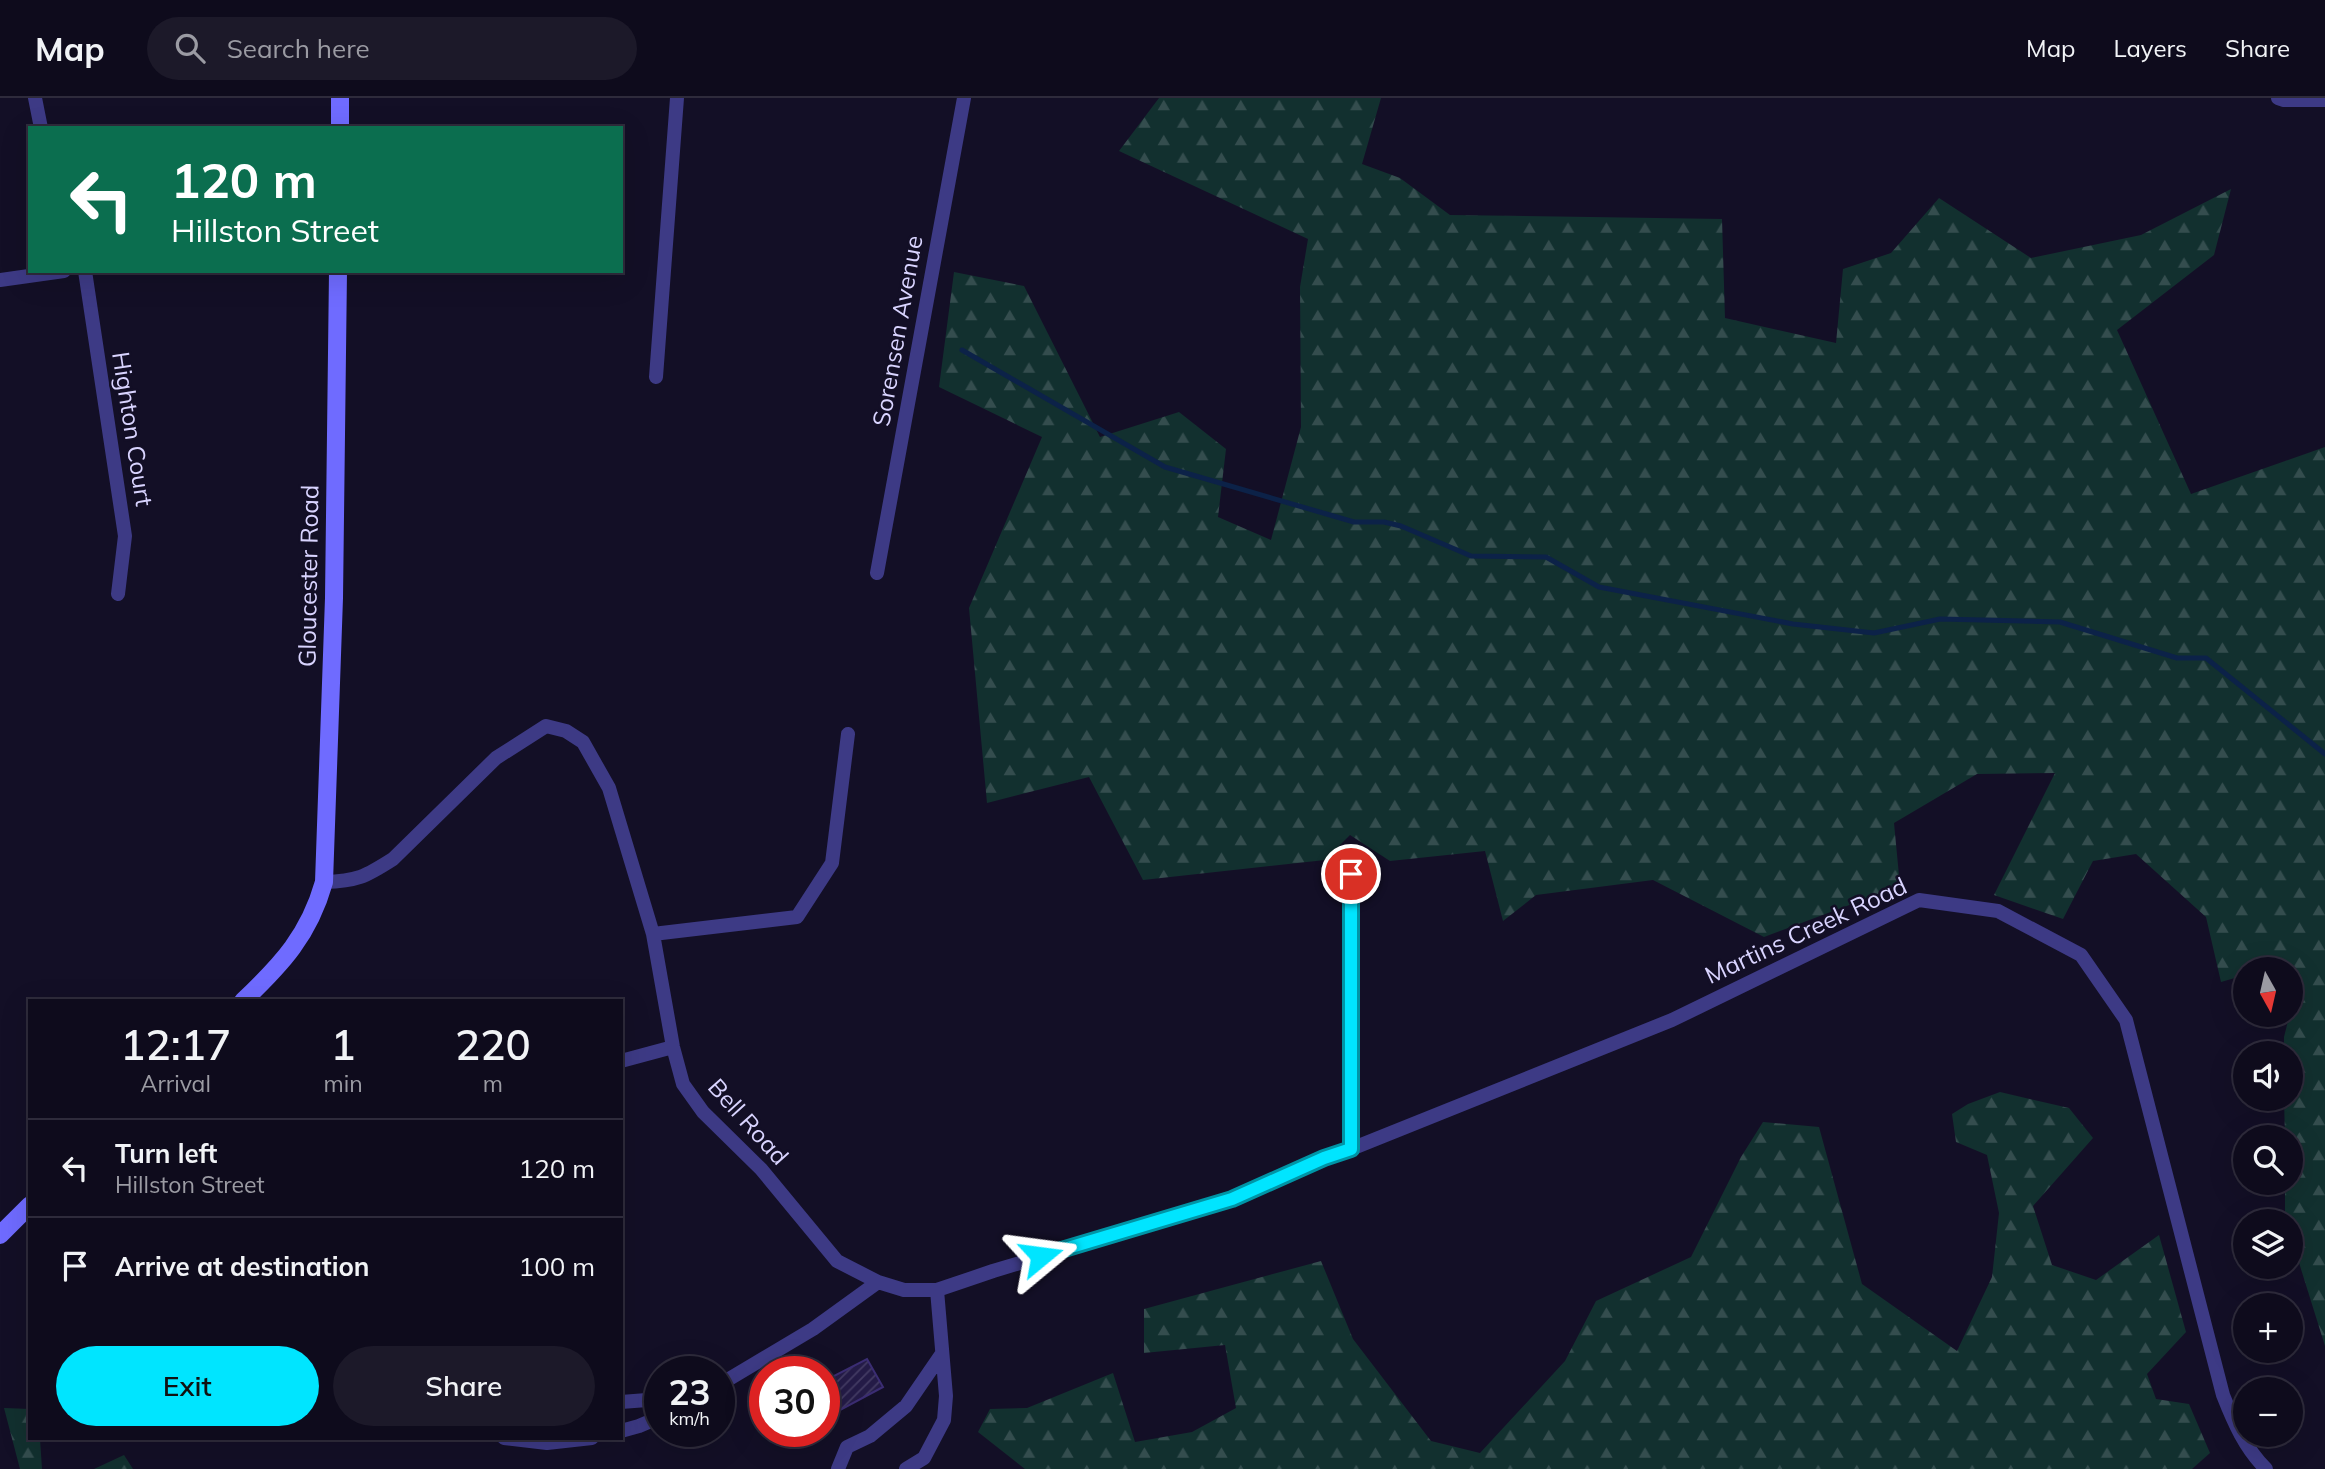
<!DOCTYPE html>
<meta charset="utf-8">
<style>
:root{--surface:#0e0b1c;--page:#1c1929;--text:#f1f3f6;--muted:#9b9ba3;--line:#2e2b3b;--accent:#00e5ff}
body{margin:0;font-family:Mulish,sans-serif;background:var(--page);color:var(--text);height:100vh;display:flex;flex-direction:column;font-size:26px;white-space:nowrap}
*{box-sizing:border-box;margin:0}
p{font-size:23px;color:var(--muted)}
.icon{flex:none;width:38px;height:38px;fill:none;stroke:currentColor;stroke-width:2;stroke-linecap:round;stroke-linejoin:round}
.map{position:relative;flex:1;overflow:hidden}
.drawer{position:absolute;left:28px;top:901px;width:595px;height:441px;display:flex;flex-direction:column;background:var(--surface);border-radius:0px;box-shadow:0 7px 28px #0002,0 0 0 2px var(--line)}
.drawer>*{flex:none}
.top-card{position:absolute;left:28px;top:28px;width:595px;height:147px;border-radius:0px;box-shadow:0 7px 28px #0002,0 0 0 2px var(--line);background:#0b6e4f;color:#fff;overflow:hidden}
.needle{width:46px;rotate:172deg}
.fabs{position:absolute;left:2233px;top:859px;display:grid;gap:14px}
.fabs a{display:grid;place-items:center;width:70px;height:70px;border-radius:50%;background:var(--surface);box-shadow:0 7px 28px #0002,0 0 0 2px var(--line);font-size:35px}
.speed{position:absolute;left:644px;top:1258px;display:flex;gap:14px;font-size:35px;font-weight:700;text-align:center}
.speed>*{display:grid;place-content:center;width:91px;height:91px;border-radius:50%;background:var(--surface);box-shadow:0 7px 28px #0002,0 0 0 2px var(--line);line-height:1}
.speed small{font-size:18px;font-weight:400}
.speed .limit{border:10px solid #d22;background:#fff;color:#111}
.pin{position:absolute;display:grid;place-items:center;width:60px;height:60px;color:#fff;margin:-30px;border:4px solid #fff;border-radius:50%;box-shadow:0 2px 7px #0007}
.me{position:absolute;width:77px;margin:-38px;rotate:74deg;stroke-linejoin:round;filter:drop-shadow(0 0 5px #0008)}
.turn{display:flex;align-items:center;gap:24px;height:147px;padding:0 28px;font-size:32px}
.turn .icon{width:91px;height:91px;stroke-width:2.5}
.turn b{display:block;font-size:49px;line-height:60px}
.eta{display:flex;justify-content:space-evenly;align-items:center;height:119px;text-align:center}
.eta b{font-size:42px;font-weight:600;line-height:49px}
.button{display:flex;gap:14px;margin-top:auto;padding:14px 28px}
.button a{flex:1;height:80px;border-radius:42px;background:var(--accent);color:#111;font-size:28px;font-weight:600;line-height:80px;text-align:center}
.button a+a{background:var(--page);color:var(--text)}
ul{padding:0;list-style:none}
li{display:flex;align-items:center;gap:21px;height:98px;padding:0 28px;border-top:2px solid var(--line)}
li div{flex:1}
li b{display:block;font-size:26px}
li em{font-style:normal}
header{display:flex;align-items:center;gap:42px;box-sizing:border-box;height:98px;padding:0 35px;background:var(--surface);border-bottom:2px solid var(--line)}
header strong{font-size:33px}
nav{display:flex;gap:38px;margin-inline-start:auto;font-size:24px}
.search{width:490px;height:63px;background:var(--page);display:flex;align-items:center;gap:18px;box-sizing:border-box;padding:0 24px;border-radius:38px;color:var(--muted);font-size:26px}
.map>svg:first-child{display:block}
.forest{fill:url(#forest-firs)}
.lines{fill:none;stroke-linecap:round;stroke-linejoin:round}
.stream{stroke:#0c2248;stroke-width:5}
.building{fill:url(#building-hatch);stroke:#3b2d73;stroke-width:2}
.street{stroke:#3d3a85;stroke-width:14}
.secondary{stroke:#6f6bff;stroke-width:18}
.route-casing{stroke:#0095a6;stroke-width:18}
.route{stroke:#00e5ff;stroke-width:12}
.labels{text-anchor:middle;stroke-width:5;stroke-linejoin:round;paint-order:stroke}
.street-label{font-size:24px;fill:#d9d4ff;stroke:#130f26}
</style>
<header>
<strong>Map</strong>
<div class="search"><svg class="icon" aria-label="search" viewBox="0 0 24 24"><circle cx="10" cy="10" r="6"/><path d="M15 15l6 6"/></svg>Search here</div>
<nav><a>Map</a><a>Layers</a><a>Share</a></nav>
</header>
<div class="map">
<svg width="2325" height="1371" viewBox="0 0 2325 1371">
<defs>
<pattern id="forest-firs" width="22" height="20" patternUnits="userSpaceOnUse" patternTransform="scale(1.75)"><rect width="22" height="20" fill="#12302f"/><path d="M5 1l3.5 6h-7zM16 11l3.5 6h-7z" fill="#344d4e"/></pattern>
<pattern id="building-hatch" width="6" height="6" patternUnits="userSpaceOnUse" patternTransform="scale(1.75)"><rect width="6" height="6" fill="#241b47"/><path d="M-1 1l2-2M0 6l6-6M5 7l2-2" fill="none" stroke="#433b63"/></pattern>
</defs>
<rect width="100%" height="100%" fill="#130f26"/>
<path class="forest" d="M1159,0H1381L1362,66L1400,80L1450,117L1722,121L1725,220L1836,245L1843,171L1891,155L1939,100L2031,160L2141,137L2231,91L2214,157L2117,232L2191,396L2325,349V1248L2291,1139V1124L2286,1123L2285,1121V1085H2291V1040L2285,1039L2284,1001H2291V956L2284,955V939L2293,903L2291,898V872L2278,871L2276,869L2266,871L2245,872V877L2221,884L2206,819L2136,756L2093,763L2063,821L1994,797L2055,675L1977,676L1894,725L1900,788L1764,839L1653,782L1536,797L1503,823L1485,753L1390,763L1350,737L1325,762L1143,782L1089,679L987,705L969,510L1042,339L939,289L954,174L1024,188L1100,339L1179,314L1226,351L1218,419L1271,442L1301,329L1300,189L1308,141L1119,53Z
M2000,994L2069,1010L2093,1040L2033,1108L2052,1167L2096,1182L2159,1137L2186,1234L2147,1276L2156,1301L2189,1306L2210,1355L2192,1371H1025L978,1334L990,1311L1027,1310L1113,1275L1135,1344L1192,1334L1236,1310L1225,1247L1144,1255V1211L1321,1163L1353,1241L1431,1343L1480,1355L1565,1263L1596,1203L1691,1159L1741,1059L1763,1024L1819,1029L1862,1186L1957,1253L1992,1179L1999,1115L1987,1057L1956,1044L1952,1016L1968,1006Z
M4,1310L30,1311V1340L40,1341L42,1371H20Z
M124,1357L133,1371H94Z"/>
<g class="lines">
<path class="stream" d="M962,252L1165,369L1354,424H1384L1401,428L1471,458L1546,459L1599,489L1793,526L1874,535L1940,521L2060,524L2177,560H2206L2325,656"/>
</g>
<path class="building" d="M867,1261L883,1289L829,1318L824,1310V1283Z"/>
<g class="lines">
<path class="street" d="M35,0L41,30
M2278,0L2284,2H2325
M85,173L125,438L118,496
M0,182L64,173
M656,279L677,0
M877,475L964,0
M324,784C357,783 365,779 393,761L496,660L546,628L566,633L583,644L609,690L653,836L673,949L683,986L703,1014L761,1071L837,1163L878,1184L904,1192H937L993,1173L1232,1101L1324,1060L1351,1051L1672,922L1919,802L1998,813L2081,857L2126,922L2223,1297C2234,1325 2245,1350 2266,1371
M653,836L797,819L832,765L848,636
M621,963L673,949
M1351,1051V776
M719,1287L813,1231L878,1184
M621,1304L660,1301
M621,1333L639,1328L660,1319
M504,1340L547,1345L592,1340
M838,1371L847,1349L870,1338L906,1308L941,1257
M906,1371L924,1360L944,1322L946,1298L937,1192"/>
<path class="secondary" d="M340,30V0
M243,903C282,866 309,837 324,784L334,500L338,173
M0,1137L30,1107"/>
</g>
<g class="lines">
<g class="route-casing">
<path id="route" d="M1041,1158L1232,1101L1324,1060L1351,1051V776"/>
</g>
<use href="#route" class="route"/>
</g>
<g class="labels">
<g class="street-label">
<text transform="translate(898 233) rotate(-80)" y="8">Sorensen Avenue</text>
<text transform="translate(132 331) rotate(81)" y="8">Highton Court</text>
<text transform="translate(309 478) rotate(-89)" y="8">Gloucester Road</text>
<text transform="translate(1806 833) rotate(-25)" y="8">Martins Creek Road</text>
<text transform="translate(748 1024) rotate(48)" y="8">Bell Road</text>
</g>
</g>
</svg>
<div class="fabs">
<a><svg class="needle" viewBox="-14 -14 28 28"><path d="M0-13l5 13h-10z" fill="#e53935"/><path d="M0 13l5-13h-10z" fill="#9b9ba3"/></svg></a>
<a><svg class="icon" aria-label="sound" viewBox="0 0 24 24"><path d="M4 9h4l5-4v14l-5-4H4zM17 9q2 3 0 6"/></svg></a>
<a><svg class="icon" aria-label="search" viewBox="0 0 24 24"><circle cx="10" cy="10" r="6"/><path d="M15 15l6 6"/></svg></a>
<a><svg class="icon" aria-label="layers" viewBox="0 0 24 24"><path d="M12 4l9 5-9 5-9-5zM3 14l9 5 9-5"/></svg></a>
<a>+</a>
<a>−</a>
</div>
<div class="speed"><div>23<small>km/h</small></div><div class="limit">30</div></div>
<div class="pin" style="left:1351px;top:776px;background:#d93025"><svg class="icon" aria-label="arrive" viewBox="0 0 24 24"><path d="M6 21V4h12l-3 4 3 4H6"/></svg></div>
<svg class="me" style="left:1041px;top:1158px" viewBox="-20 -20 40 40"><path d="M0-17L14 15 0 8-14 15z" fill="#00e5ff" stroke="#fff" stroke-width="4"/></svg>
<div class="top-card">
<div class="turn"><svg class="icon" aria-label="left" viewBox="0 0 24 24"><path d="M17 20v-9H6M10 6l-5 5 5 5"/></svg><div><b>120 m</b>Hillston Street</div></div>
</div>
<section class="drawer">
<div class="eta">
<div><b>12:17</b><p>Arrival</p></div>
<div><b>1</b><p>min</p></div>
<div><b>220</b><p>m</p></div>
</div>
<ul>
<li><svg class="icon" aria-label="left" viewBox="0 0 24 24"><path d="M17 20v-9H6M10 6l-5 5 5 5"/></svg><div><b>Turn left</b><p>Hillston Street</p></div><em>120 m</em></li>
<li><svg class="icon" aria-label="arrive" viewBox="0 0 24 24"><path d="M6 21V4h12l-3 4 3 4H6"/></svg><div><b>Arrive at destination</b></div><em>100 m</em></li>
</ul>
<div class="button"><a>Exit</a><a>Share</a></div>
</section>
</div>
